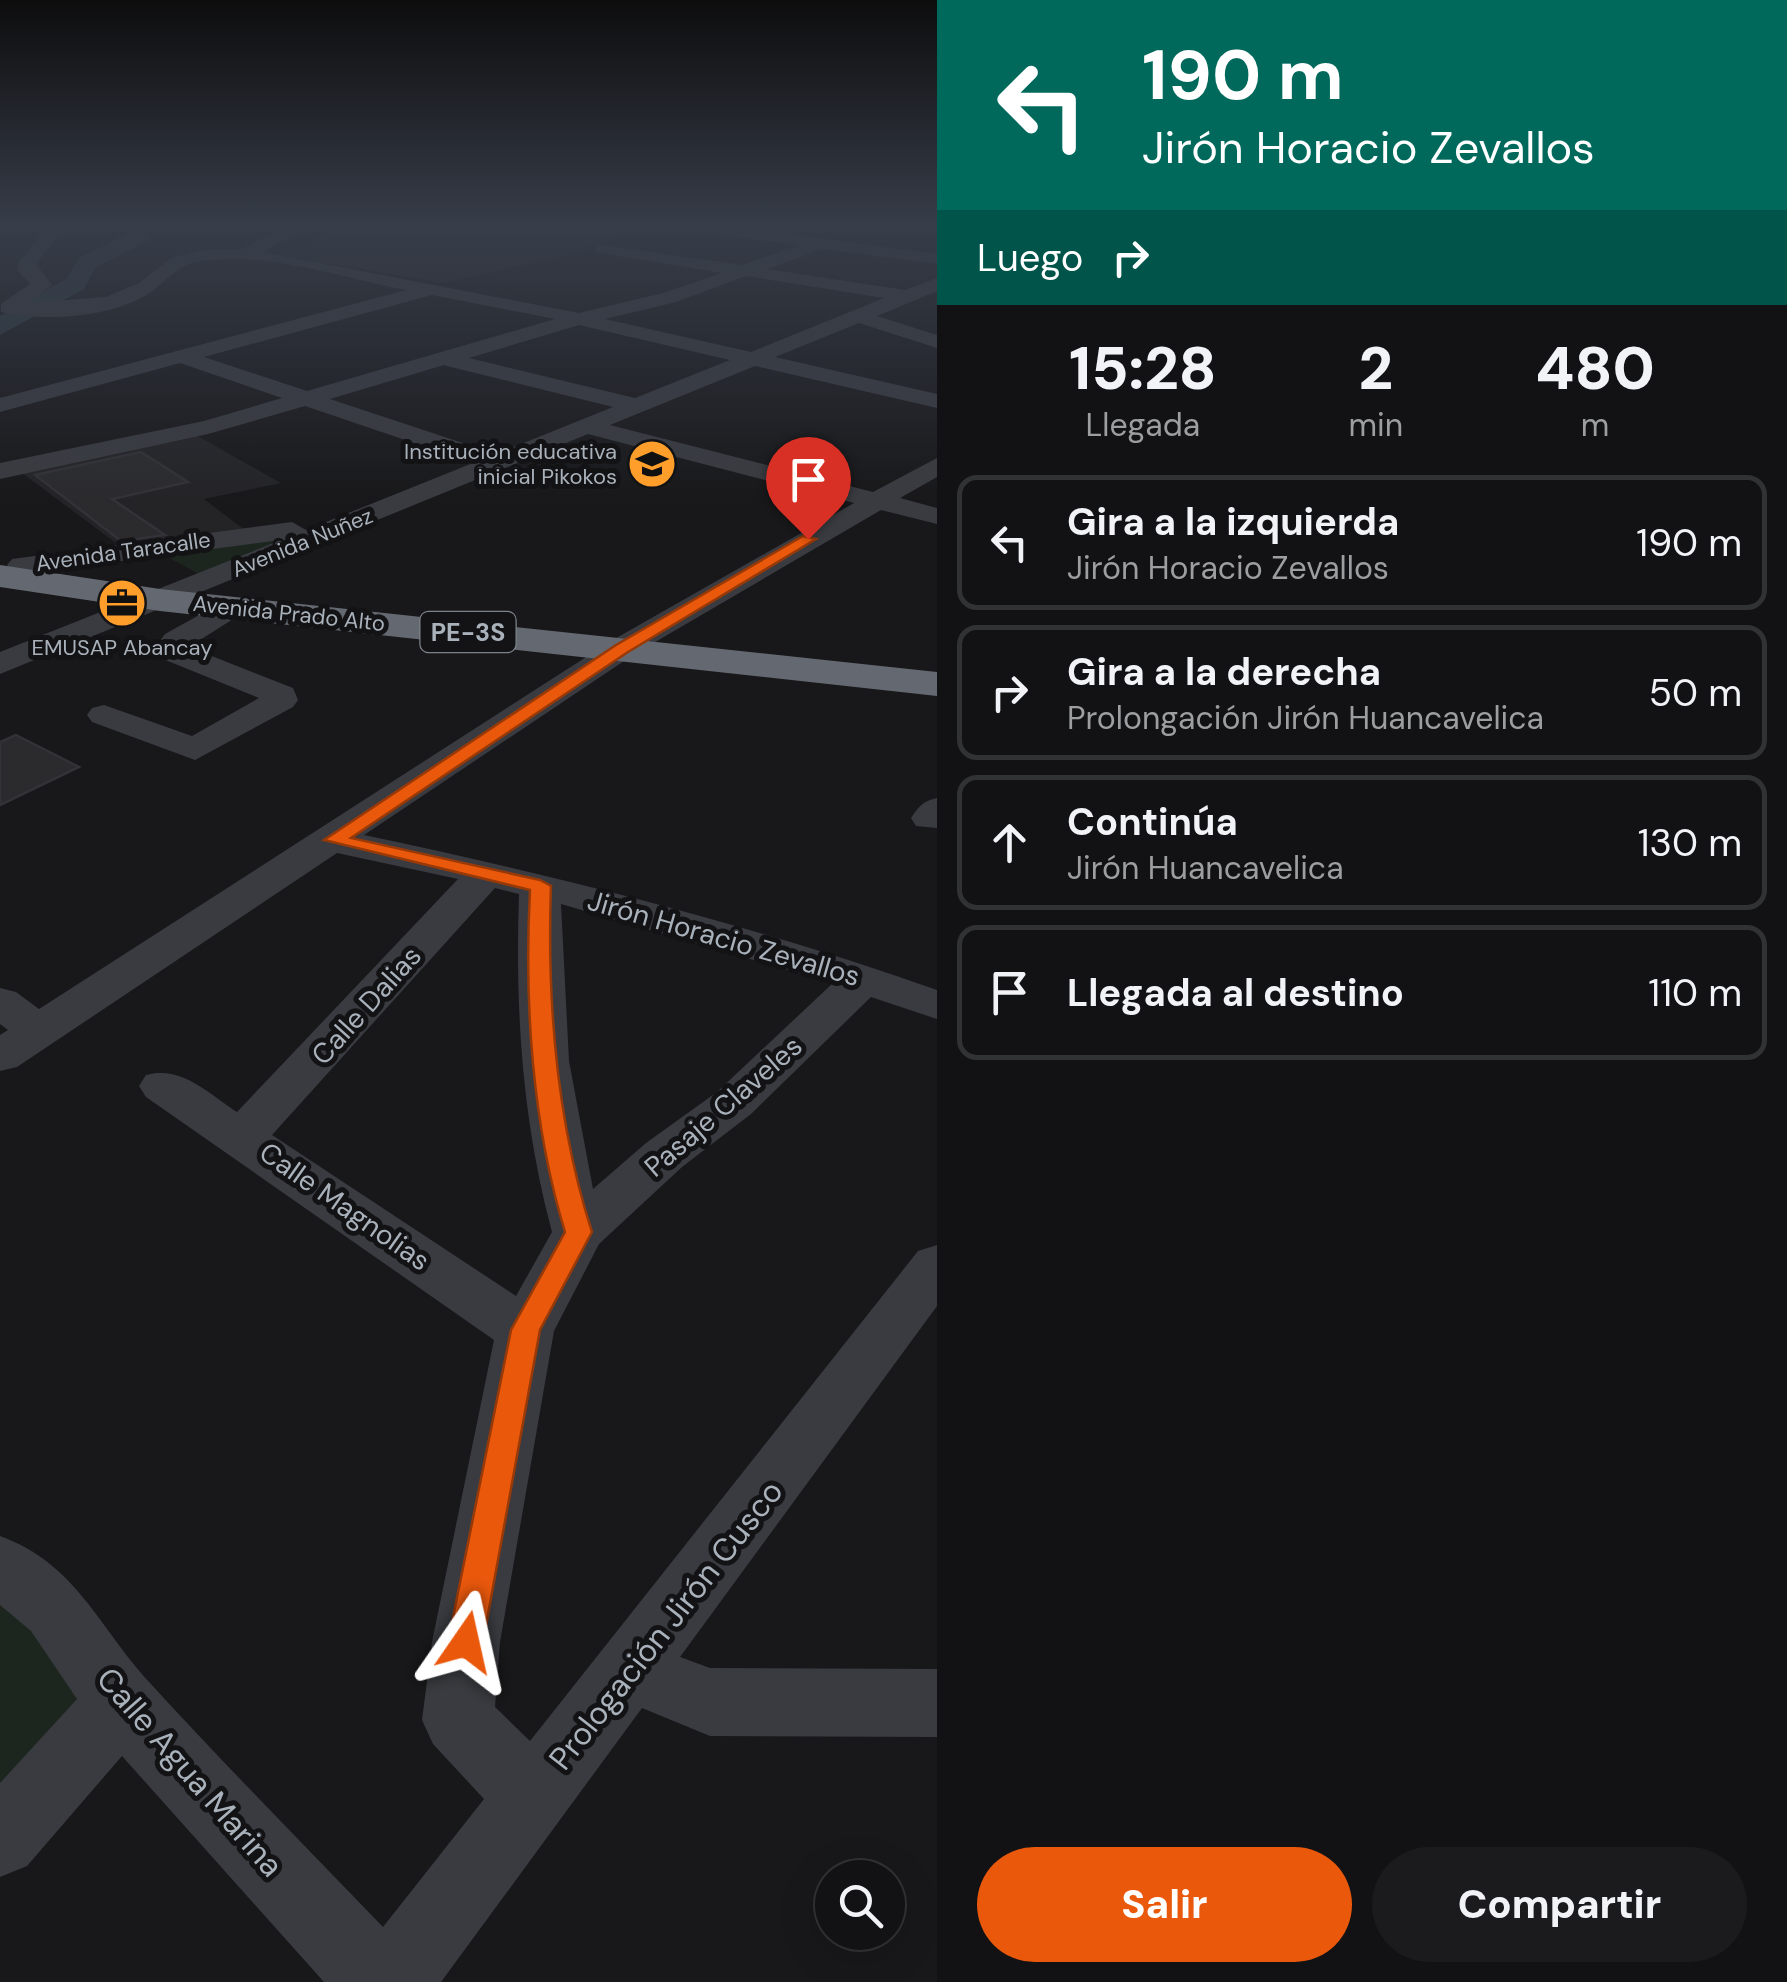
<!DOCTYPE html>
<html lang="es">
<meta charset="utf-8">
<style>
:root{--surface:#121214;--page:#1b1b1d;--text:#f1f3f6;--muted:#9c9ea0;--line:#313234;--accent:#ea580c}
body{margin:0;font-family:"DM Sans",sans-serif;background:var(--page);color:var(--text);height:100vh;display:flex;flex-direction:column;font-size:38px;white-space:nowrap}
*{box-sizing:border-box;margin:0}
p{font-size:32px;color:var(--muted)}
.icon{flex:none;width:55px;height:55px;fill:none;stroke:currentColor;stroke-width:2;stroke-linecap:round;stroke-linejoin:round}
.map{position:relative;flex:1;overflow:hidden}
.panel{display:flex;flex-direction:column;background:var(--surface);width:850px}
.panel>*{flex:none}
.banner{background:#00695c;color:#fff;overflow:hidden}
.fabs{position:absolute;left:815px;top:1860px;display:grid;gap:20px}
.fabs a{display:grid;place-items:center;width:90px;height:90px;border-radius:50%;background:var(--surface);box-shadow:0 10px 40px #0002,0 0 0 2px var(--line);font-size:50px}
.pin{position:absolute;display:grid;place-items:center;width:85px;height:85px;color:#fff;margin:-102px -42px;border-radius:50% 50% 50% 0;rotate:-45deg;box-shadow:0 0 10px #0007}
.pin .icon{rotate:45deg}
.me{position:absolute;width:110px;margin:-55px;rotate:11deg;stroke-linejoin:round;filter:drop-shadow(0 0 8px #0008)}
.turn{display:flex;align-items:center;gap:35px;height:210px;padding:0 40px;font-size:45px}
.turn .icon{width:130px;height:130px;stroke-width:2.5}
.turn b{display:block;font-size:70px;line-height:85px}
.then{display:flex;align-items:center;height:95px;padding:0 40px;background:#0003;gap:20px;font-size:38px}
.eta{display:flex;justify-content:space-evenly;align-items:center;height:170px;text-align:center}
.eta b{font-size:60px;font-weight:800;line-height:70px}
.button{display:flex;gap:20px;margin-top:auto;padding:20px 40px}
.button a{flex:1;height:115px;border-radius:60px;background:var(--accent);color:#fff;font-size:40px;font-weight:800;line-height:115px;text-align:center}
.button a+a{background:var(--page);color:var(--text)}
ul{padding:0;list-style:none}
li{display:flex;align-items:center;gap:30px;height:135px;margin:0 20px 15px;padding:0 20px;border:5px solid var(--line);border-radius:20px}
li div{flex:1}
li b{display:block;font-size:38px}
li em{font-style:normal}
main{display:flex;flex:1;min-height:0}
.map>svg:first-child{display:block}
.built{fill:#242427}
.green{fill:#1d261e}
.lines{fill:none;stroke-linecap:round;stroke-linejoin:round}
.river{fill:#2d3a40;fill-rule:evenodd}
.building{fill:#2b2b2e;stroke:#323237;stroke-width:2.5}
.minor{fill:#393b40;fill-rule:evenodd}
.highway{fill:#646971;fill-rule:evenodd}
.route{fill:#ea580c;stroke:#983908;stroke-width:2.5}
.labels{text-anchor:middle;stroke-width:10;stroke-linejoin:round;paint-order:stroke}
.far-poi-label{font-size:22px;fill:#a9b1bb;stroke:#131315;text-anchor:end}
.far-street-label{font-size:22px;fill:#a9b1bb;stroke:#131315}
.shield{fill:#131315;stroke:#7c8289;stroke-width:2.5}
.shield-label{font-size:25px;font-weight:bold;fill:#a9b1bb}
.street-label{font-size:28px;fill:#a9b1bb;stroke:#131315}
.near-street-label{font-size:32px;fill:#a9b1bb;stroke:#131315}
</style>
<main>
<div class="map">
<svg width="937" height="1982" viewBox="0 0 937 1982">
<rect width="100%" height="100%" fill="#18181a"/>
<path class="built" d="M345,224H641L577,253L443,283L280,255Z
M196,435L281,483L204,499L246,531L124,549L18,470Z"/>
<path class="green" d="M270,535L282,543L206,578L155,550Z
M0,1578L83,1705L0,1802Z"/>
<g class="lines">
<path class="river" d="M129,224H151L148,241L96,267L84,289L0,335V316L66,279L79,258L129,233Z"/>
</g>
<path class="building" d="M141,452L188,482L112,499L165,535L121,541L35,475Z
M16,735L79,767L0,805V742Z"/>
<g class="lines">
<path class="minor" d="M50,224H67L36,264L52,285L28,303L106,297L139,283L171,258L203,250L242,249L292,224H313L263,252L579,313L663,293L722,273L601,253L595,252V244L743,265L798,245L680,229L672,224H717L937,254V264L822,249L767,269L905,290L937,278V291L877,316L937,335V348L859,323L775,357L937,394V408L755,366L610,425L873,492L937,458V477L900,498L937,508V524L881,510L633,655L364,835C557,876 750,924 937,990V1019L871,997L751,1114L682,1167L599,1244L554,1331L500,1642L495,1707L530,1741L918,1251L937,1245V1306L680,1657L710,1668L937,1669V1737L710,1736L642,1708L441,1982H324L122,1756L27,1866L0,1877V1783L77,1699L31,1631L0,1605V1536C77,1564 99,1628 150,1683C226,1766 305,1846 383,1927L484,1799L433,1744L422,1720L432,1642L494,1340L146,1097L139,1086L146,1075C181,1065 208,1093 237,1112L458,879L337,853L17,1067L0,1071V1035L8,1030L0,1024V988L16,992L39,1009L611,641L854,503L588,434L0,674V652L281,540L22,574L12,571L7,565L12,559L292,522L306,530L473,463L305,406L208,434L0,479V463L204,421L282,398L180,363L0,412V398L406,290C342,278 267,251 202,261C177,264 169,279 151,292C113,318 44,322 1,312V304L30,284L18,271V263ZM746,276L884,298L751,352L605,319L676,302ZM432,295L555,319L307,391L204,357ZM579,325L730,360L635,398L469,358ZM444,365L447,366L613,407L496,454L330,399ZM495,888L519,894C515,1009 522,1121 552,1232L516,1296L272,1135ZM561,904L833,983L717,1092L646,1143L593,1189L569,1061Z
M230,598L241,600L245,607L241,614L189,647L293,688L298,700L293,707L195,760L92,722L87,715L92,708L104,705L192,736L259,698L158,657L153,650L165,634Z
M937,798V828L916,826L911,818C919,806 923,801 937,798Z"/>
<path class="highway" d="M0,565L160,589L937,672V696L160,611L0,587Z"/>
</g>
<linearGradient id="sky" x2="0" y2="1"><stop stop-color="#0d0d0e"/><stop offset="0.45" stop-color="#373d49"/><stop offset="1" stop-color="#373d49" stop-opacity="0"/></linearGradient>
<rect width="937" height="501" fill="url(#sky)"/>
<path class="route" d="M803,536L816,539L628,652L351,838L540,880L551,886C547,1000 557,1123 592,1232L540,1330L483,1642L478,1653L466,1658L453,1653L448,1642L511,1330L565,1232C532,1124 524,1002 530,890L324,840L616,645Z"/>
<defs>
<g id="school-disc" transform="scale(2.5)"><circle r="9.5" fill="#ff9e2b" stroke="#131315"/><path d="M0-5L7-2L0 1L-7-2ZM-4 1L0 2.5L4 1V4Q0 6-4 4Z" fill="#111"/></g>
<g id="office-disc" transform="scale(2.5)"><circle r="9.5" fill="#ff9e2b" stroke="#131315"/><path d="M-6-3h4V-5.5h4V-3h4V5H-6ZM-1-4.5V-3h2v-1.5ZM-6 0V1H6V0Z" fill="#111"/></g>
</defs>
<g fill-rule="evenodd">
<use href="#school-disc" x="652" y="464"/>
<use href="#office-disc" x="122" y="603"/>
</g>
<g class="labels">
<g class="far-poi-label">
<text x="617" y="459">Institución educativa<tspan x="617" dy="25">inicial Pikokos</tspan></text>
<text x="122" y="655" text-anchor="middle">EMUSAP Abancay</text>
</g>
<g class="far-street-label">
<text transform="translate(302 542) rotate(-22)" y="8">Avenida Nuñez</text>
<text transform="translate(123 551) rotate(-8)" y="8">Avenida Taracalle</text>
<text transform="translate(289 613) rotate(6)" y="8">Avenida Prado Alto</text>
</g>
<rect class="shield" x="420.5" y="612" width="95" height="40" rx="8"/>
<g class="shield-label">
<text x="468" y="641">PE-3S</text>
</g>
<g class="street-label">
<text transform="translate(724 938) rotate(16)" y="10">Jirón Horacio Zevallos</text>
<text transform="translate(366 1005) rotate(-48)" y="10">Calle Dalias</text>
<text transform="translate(723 1106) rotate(-41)" y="10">Pasaje Claveles</text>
<text transform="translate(345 1206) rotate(35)" y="10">Calle Magnolias</text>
</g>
<g class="near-street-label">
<text transform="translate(666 1625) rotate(-52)" y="11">Prologación Jirón Cusco</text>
<text transform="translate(190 1772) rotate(49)" y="11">Calle Agua Marina</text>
</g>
</g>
</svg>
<div class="fabs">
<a><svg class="icon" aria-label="search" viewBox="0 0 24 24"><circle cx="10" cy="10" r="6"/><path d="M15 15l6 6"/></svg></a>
</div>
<div class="pin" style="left:808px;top:539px;background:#d93025"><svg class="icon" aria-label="arrive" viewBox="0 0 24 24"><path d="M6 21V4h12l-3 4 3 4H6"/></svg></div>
<svg class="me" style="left:466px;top:1642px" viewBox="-20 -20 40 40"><path d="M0-17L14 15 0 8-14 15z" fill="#ea580c" stroke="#fff" stroke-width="4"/></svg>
</div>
<section class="panel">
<div class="banner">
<div class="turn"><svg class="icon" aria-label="left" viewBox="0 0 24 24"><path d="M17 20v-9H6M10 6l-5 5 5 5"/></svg><div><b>190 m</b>Jirón Horacio Zevallos</div></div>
<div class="then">Luego<svg class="icon" aria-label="right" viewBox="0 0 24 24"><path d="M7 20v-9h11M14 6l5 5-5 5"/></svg></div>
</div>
<div class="eta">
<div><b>15:28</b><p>Llegada</p></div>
<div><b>2</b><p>min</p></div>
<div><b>480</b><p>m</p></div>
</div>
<ul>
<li><svg class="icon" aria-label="left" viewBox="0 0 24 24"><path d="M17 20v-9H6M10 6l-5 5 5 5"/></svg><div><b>Gira a la izquierda</b><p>Jirón Horacio Zevallos</p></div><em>190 m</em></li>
<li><svg class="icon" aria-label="right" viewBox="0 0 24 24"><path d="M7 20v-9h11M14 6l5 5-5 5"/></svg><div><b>Gira a la derecha</b><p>Prolongación Jirón Huancavelica</p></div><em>50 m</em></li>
<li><svg class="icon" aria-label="ahead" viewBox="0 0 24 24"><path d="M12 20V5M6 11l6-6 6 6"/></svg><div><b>Continúa</b><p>Jirón Huancavelica</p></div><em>130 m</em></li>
<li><svg class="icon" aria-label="arrive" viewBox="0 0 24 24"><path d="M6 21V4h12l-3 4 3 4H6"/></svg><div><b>Llegada al destino</b></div><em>110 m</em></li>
</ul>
<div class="button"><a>Salir</a><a>Compartir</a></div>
</section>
</main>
